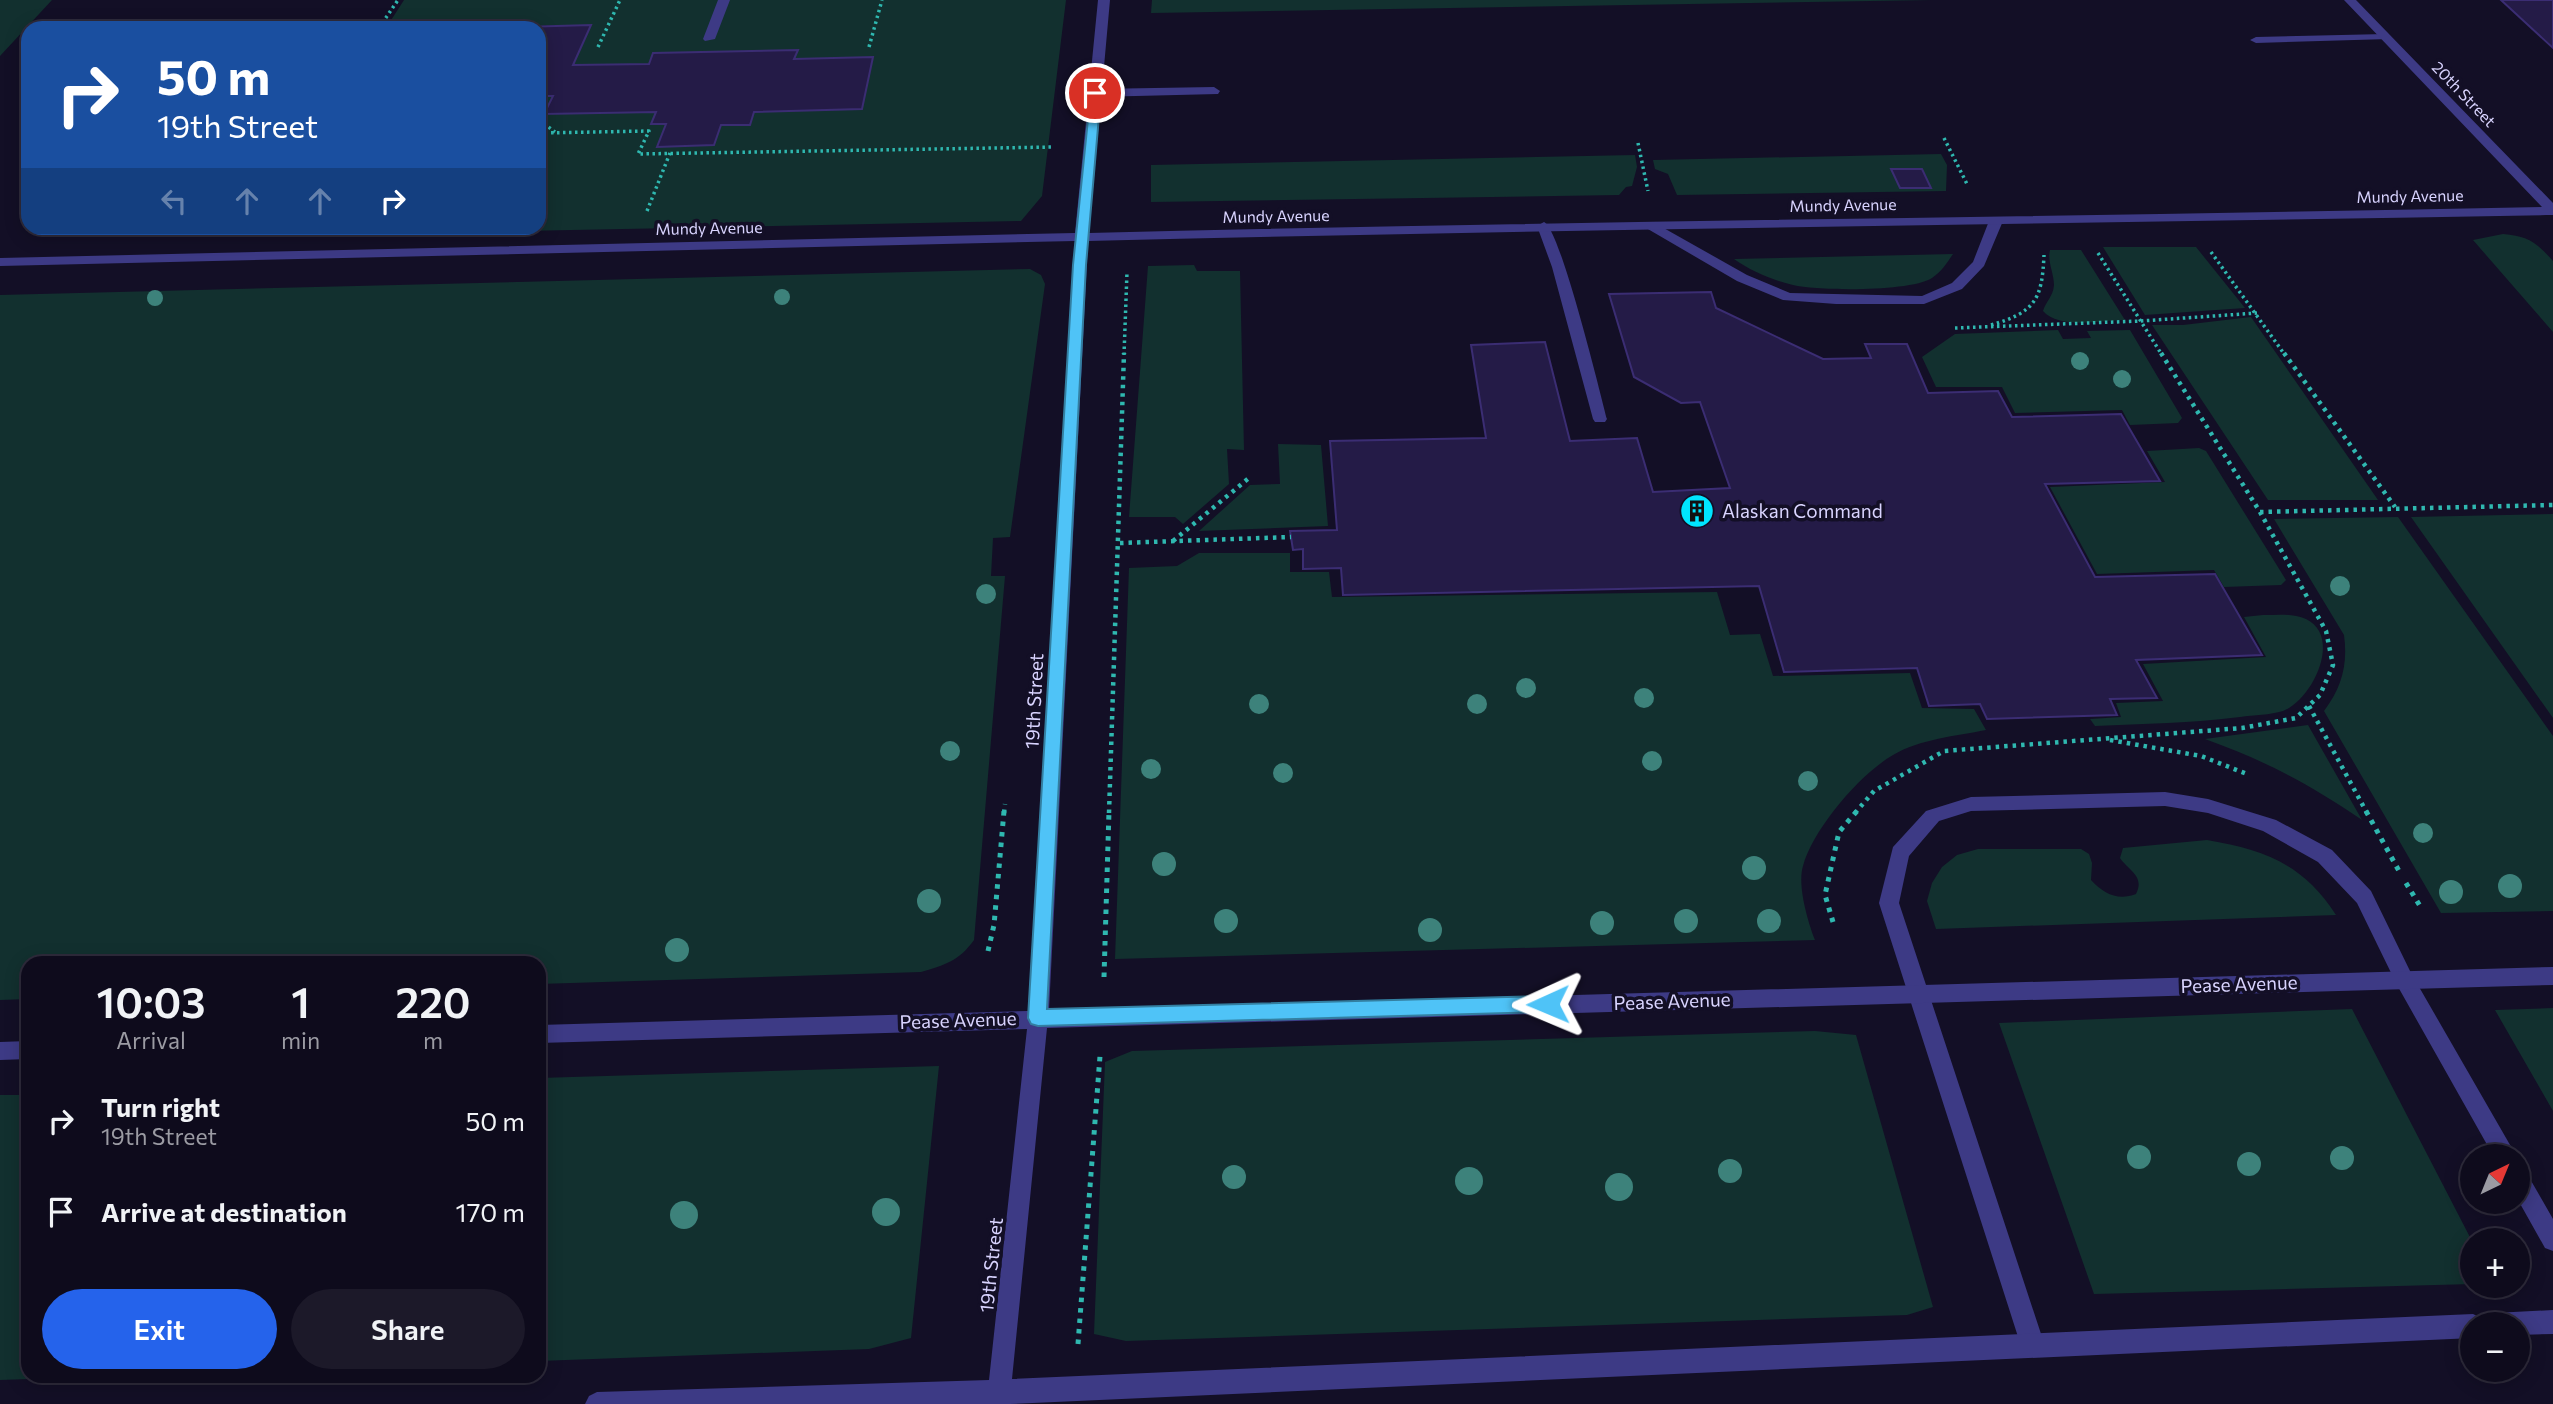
<!DOCTYPE html>
<meta charset="utf-8">
<style>
:root{--surface:#0e0b1c;--page:#1c1929;--text:#f1f3f6;--muted:#9b9ba3;--line:#2e2b3b;--accent:#2563eb}
body{margin:0;font-family:Commissioner,sans-serif;background:var(--page);color:var(--text);height:100vh;display:flex;flex-direction:column;font-size:26px;white-space:nowrap}
*{box-sizing:border-box;margin:0}
p{font-size:23px;color:var(--muted)}
.icon{flex:none;width:38px;height:38px;fill:none;stroke:currentColor;stroke-width:2;stroke-linecap:round;stroke-linejoin:round}
.map{position:relative;flex:1;overflow:hidden}
.details{position:absolute;left:21px;top:956px;width:525px;height:427px;display:flex;flex-direction:column;background:var(--surface);border-radius:21px;box-shadow:0 4px 18px #0003,0 0 0 2px var(--line)}
.details>*{flex:none}
.hud{position:absolute;left:21px;top:21px;width:525px;height:214px;border-radius:21px;box-shadow:0 4px 18px #0003,0 0 0 2px var(--line);background:#1a4fa0;color:#fff;overflow:hidden}
.needle{width:46px;rotate:43deg}
.buttons{position:absolute;left:2460px;top:1144px;display:grid;gap:14px}
.buttons a{display:grid;place-items:center;width:70px;height:70px;border-radius:50%;background:var(--surface);box-shadow:0 4px 18px #0003,0 0 0 2px var(--line);font-size:35px}
.pin{position:absolute;display:grid;place-items:center;width:60px;height:60px;color:#fff;margin:-30px;border:4px solid #fff;border-radius:50%;box-shadow:0 2px 7px #0007}
.me{position:absolute;width:77px;margin:-38px;rotate:269deg;stroke-linejoin:round;filter:drop-shadow(0 0 5px #0008)}
.turn{display:flex;align-items:center;gap:24px;height:147px;padding:0 21px;font-size:32px}
.turn .icon{width:91px;height:91px;stroke-width:2.5}
.turn b{display:block;font-size:49px;line-height:60px}
.lanes{display:flex;align-items:center;height:66px;padding:0 21px;background:#0003;justify-content:center;gap:35px;direction:ltr}
.lanes .off{opacity:.35}
.eta{display:flex;justify-content:space-evenly;align-items:center;height:119px;text-align:center}
.eta b{font-size:42px;font-weight:600;line-height:49px}
.cta{display:flex;gap:14px;margin-top:auto;padding:14px 21px}
.cta a{flex:1;height:80px;border-radius:42px;background:var(--accent);color:#fff;font-size:28px;font-weight:600;line-height:80px;text-align:center}
.cta a+a{background:var(--page);color:var(--text)}
ul{padding:0;list-style:none}
li{display:flex;align-items:center;gap:21px;height:91px;padding:0 21px}
li div{flex:1}
li b{display:block;font-size:26px}
li em{font-style:normal}
.map>svg:first-child{display:block}
.green{fill:#12302f;fill-rule:evenodd}
.building{fill:#241b47;stroke:#3b2d73;stroke-width:2}
.lines{fill:none;stroke-linecap:round;stroke-linejoin:round}
.path-far2{stroke:#2fb8b0;stroke-width:3.5;stroke-dasharray:2.5 3.5;stroke-linecap:butt}
.path-far1{stroke:#2fb8b0;stroke-width:4.5;stroke-dasharray:3.5 5;stroke-linecap:butt}
.path{stroke:#2fb8b0;stroke-width:5;stroke-dasharray:4.5 6;stroke-linecap:butt}
.service{fill:#3d3a85;fill-rule:evenodd}
.minor{fill:#3d3a85;fill-rule:evenodd}
.tree{fill:#3d827b}
.route{fill:#4fc3f7;stroke:#337fa1;stroke-width:2}
.labels{text-anchor:middle;stroke-width:7;stroke-linejoin:round;paint-order:stroke}
.far-street-label{font-size:16px;fill:#d9d4ff;stroke:#130f26}
.poi-label{font-size:19px;fill:#d9d4ff;stroke:#130f26;text-anchor:start}
.street-label{font-size:19px;fill:#d9d4ff;stroke:#130f26}
</style>
<div class="map">
<svg width="2553" height="1404" viewBox="0 0 2553 1404">
<rect width="100%" height="100%" fill="#130f26"/>
<path class="green" d="M0,0H52L0,56Z
M404,0H1066L1042,196L1021,221L226,237L211,233L209,228H539V96H553L545,114L656,112L651,124H666L658,147L714,145L721,125H749L754,112L861,109L873,58L794,59L797,50L654,53L649,64L573,65L590,25L386,28Z
M1152,0H1932L1151,13Z
M1941,154L1947,165L1946,191L1677,195L1668,174L1655,169L1653,160ZM1892,169H1921L1931,187L1901,188Z
M1635,155L1637,167L1632,186L1626,187L1619,195L1151,202V165Z
M2503,234C2528,236 2536,242 2553,261V332L2473,240Z
M2103,247H2196L2245,308L2145,315Z
M2050,250H2081L2125,320C2102,320 2060,330 2043,311C2046,301 2053,297 2054,285C2054,273 2047,261 2050,250Z
M1953,254C1947,263 1941,272 1932,278C1910,292 1819,291 1793,285C1772,280 1751,271 1734,259Z
M1194,265L1197,271H1240L1244,450L1227,449L1229,484L1183,524L1175,517H1129L1148,266Z
M1030,269L1041,275L1045,284L1010,537L993,538L991,576H1005L974,940C959,961 945,965 921,972L539,984V962H28V999L0,1000V295Z
M2251,317L2378,500H2268L2152,325H2183Z
M2058,330L2063,339L2091,338L2087,331L2130,330L2182,418L2178,423L2130,425L2122,410L2015,413L2002,387H1936L1922,357L1955,334Z
M1278,444L1321,445L1328,526L1199,531L1250,485L1280,484Z
M2199,448L2206,451L2286,580L2281,585L2224,587L2214,570L2097,574L2050,487L2165,482L2147,451Z
M2553,514V718L2411,517Z
M2398,517L2553,736V911L2441,913L2324,711C2342,687 2348,664 2344,635L2274,519Z
M1199,553H1290V572H1329L1332,597L1717,592L1730,635L1760,634L1773,676L1910,673L1922,708L1974,709L1986,730C1956,736 1920,739 1893,755C1860,774 1813,829 1803,866C1797,885 1808,922 1815,940L1115,959L1129,568L1177,566Z
M2263,615C2277,615 2293,613 2306,619C2343,637 2312,700 2283,711C2270,715 2254,715 2240,717C2192,723 2143,724 2095,726L2090,719L2121,717L2116,703L2163,701L2143,664L2266,657L2244,617Z
M2308,725L2362,820C2311,785 2264,760 2205,739Z
M2207,840C2265,850 2303,864 2336,915L1936,929L1927,901L1932,883L1942,867L1957,855L1978,849H2081L2089,854L2092,863L2091,880C2104,894 2118,901 2136,894C2145,876 2129,871 2120,858L2123,848Z
M2553,1008V1111L2495,1010Z
M2352,1009L2473,1243V1284L2094,1294L1999,1023Z
M1815,1031L1856,1035L1933,1307L1907,1315L1126,1341L1094,1334L1105,1062L1132,1051Z
M939,1066L911,1338L869,1349L539,1361V1078Z
M0,1095H28V1376H116L0,1380Z"/>
<path class="building" d="M2501,0H2553V48Z
M591,25L573,65L649,64L653,53L798,50L794,59L873,57L862,109L754,112L750,125H721L714,145L657,147L666,124H651L656,112L544,114L553,96H539V28L520,27Z
M1891,169H1922L1931,188H1900Z
M1711,292L1716,308L1823,359L1871,358L1865,344H1907L1928,393L1998,391L2012,417L2121,414L2160,481L2045,484L2095,577L2215,574L2262,655L2136,660L2157,698L2110,699L2117,715L1987,719L1980,704L1929,706L1917,668L1784,672L1759,586L1343,595L1341,568L1303,569V549L1293,550L1290,531L1337,530L1330,441L1486,438L1471,345L1545,342L1570,441L1637,438L1653,492L1730,488L1700,402L1681,403L1634,377L1609,294Z"/>
<g class="lines">
<path class="path-far2" d="M379,28L398,0
M598,47L620,0
M869,47L882,0
M539,120L555,132
M539,133L649,131L638,154L1053,147
M1944,138L1967,184
M1638,143L1648,191
M647,211L670,153
M2211,252L2285,355
M2098,253L2162,355
M1991,325C2036,312 2042,299 2044,255
M1955,328L2141,321L2257,313
M1124,355L1127,272"/>
<path class="path-far1" d="M2284,353L2395,507
M2260,512L2553,505
M1173,541L1249,478
M1120,543L1291,537
M2309,706L2367,813
M2110,740L2201,756L2247,774
M1004,813L1005,804
M1109,813L1124,353
M1855,813L1874,791L1944,751L2242,728L2296,718L2320,695L2333,665L2326,631L2260,512L2161,353"/>
<path class="path" d="M2366,811L2399,871
M2406,883L2420,906
M1833,922L1825,895L1839,832L1857,811
M988,951L994,925L1004,811
M1104,977L1109,811
M1078,1344L1100,1056"/>
<path class="service" d="M718,0H730L715,39L705,41L703,39Z
M2385,34L2389,35V39L2256,43L2250,40L2256,37Z
M1214,87L1220,91L1218,94L1095,97L1089,93L1095,89Z
M1996,217L2003,221L1984,266L1962,289L1924,304H1836L1783,300L1737,281L1641,225L1643,222H1653L1747,275L1790,293L1922,296L1952,283L1973,262L1989,221Z
M1544,222C1560,228 1600,392 1607,419L1605,422H1595L1593,419L1552,267L1537,226Z
M2165,792L2208,799L2276,820L2332,850L2371,891L2411,973L2517,1157H2494L2397,985L2357,903L2318,862L2263,831L2208,813L2165,806L1971,811L1939,821L1909,856L1899,903L2044,1343L2040,1351L2032,1355L2024,1351L2020,1343L1879,903L1893,847L1926,811L1971,797Z
M2518,1169L2526,1172L2553,1219V1251L2545,1248L2518,1200Z"/>
<path class="minor" d="M1098,0H1110L1089,233C1573,221 2058,217 2542,207L2344,0H2356L2553,203V215C2065,224 1576,229 1088,241L1049,1010L2553,967V985L1047,1028L1012,1379L2473,1314L2481,1318L2483,1323L2486,1317L2494,1313L2553,1310V1334L2518,1335V1325H2473V1338L1010,1404H585L589,1396L597,1392L989,1380L1027,1029L539,1043V1025L1028,1011L1075,241L0,266V258L1075,233Z
M28,1041V1059L0,1060V1042Z"/>
</g>
<g class="tree">
<circle cx="782" cy="297" r="8"/>
<circle cx="155" cy="298" r="8"/>
<circle cx="2080" cy="361" r="9"/>
<circle cx="2122" cy="379" r="9"/>
<circle cx="2340" cy="586" r="10"/>
<circle cx="986" cy="594" r="10"/>
<circle cx="1526" cy="688" r="10"/>
<circle cx="1644" cy="698" r="10"/>
<circle cx="1259" cy="704" r="10"/>
<circle cx="1477" cy="704" r="10"/>
<circle cx="950" cy="751" r="10"/>
<circle cx="1652" cy="761" r="10"/>
<circle cx="1151" cy="769" r="10"/>
<circle cx="1283" cy="773" r="10"/>
<circle cx="1808" cy="781" r="10"/>
<circle cx="2423" cy="833" r="10"/>
<circle cx="1164" cy="864" r="12"/>
<circle cx="1754" cy="868" r="12"/>
<circle cx="2510" cy="886" r="12"/>
<circle cx="2451" cy="892" r="12"/>
<circle cx="929" cy="901" r="12"/>
<circle cx="1226" cy="921" r="12"/>
<circle cx="1686" cy="921" r="12"/>
<circle cx="1769" cy="921" r="12"/>
<circle cx="1602" cy="923" r="12"/>
<circle cx="1430" cy="930" r="12"/>
<circle cx="677" cy="950" r="12"/>
<circle cx="2139" cy="1157" r="12"/>
<circle cx="2342" cy="1158" r="12"/>
<circle cx="2249" cy="1164" r="12"/>
<circle cx="1730" cy="1171" r="12"/>
<circle cx="1234" cy="1177" r="12"/>
<circle cx="1469" cy="1181" r="14"/>
<circle cx="1619" cy="1187" r="14"/>
<circle cx="886" cy="1212" r="14"/>
<circle cx="684" cy="1215" r="14"/>
</g>
<path class="route" d="M1091,90L1101,93L1086,265L1047,1009L1548,996L1555,998L1558,1004L1555,1010L1548,1012L1038,1026L1031,1024L1028,1018L1073,265Z"/>
<defs>
<g id="building-disc" transform="scale(1.75)"><circle r="9.5" fill="#00e5ff" stroke="#130f26"/><path d="M-4-6H4V6H1V3H-1V6H-4ZM-2.5-4.3h1.7v1.8h-1.7ZM.8-4.3h1.7v1.8H.8ZM-2.5-1h1.7V.8h-1.7ZM.8-1h1.7V.8H.8Z" fill="#111"/></g>
</defs>
<g fill-rule="evenodd">
<use href="#building-disc" x="1697" y="511"/>
</g>
<g class="labels">
<g class="far-street-label">
<text transform="translate(2464 94) rotate(46)" y="6">20th Street</text>
<text transform="translate(2410 196) rotate(-1)" y="6">Mundy Avenue</text>
<text transform="translate(1843 205) rotate(-1)" y="6">Mundy Avenue</text>
<text transform="translate(1276 216) rotate(-1)" y="6">Mundy Avenue</text>
<text transform="translate(709 228) rotate(-1)" y="6">Mundy Avenue</text>
</g>
<g class="poi-label">
<text x="1722" y="518">Alaskan Command</text>
</g>
<g class="street-label">
<text transform="translate(1034 701) rotate(-87)" y="7">19th Street</text>
<text transform="translate(2239 984) rotate(-2)" y="7">Pease Avenue</text>
<text transform="translate(1672 1001) rotate(-2)" y="7">Pease Avenue</text>
<text transform="translate(958 1020) rotate(-2)" y="7">Pease Avenue</text>
<text transform="translate(991 1265) rotate(-84)" y="7">19th Street</text>
</g>
</g>
</svg>
<div class="buttons">
<a><svg class="needle" viewBox="-14 -14 28 28"><path d="M0-13l5 13h-10z" fill="#e53935"/><path d="M0 13l5-13h-10z" fill="#9b9ba3"/></svg></a>
<a>+</a>
<a>−</a>
</div>
<div class="pin" style="left:1095px;top:93px;background:#d93025"><svg class="icon" aria-label="arrive" viewBox="0 0 24 24"><path d="M6 21V4h12l-3 4 3 4H6"/></svg></div>
<svg class="me" style="left:1548px;top:1004px" viewBox="-20 -20 40 40"><path d="M0-17L14 15 0 8-14 15z" fill="#4fc3f7" stroke="#fff" stroke-width="4"/></svg>
<div class="hud">
<div class="turn"><svg class="icon" aria-label="right" viewBox="0 0 24 24"><path d="M7 20v-9h11M14 6l5 5-5 5"/></svg><div><b>50 m</b>19th Street</div></div>
<div class="lanes"><svg class="icon off" aria-label="left" viewBox="0 0 24 24"><path d="M17 20v-9H6M10 6l-5 5 5 5"/></svg><svg class="icon off" aria-label="ahead" viewBox="0 0 24 24"><path d="M12 20V5M6 11l6-6 6 6"/></svg><svg class="icon off" aria-label="ahead" viewBox="0 0 24 24"><path d="M12 20V5M6 11l6-6 6 6"/></svg><svg class="icon" aria-label="right" viewBox="0 0 24 24"><path d="M7 20v-9h11M14 6l5 5-5 5"/></svg></div>
</div>
<section class="details">
<div class="eta">
<div><b>10:03</b><p>Arrival</p></div>
<div><b>1</b><p>min</p></div>
<div><b>220</b><p>m</p></div>
</div>
<ul>
<li><svg class="icon" aria-label="right" viewBox="0 0 24 24"><path d="M7 20v-9h11M14 6l5 5-5 5"/></svg><div><b>Turn right</b><p>19th Street</p></div><em>50 m</em></li>
<li><svg class="icon" aria-label="arrive" viewBox="0 0 24 24"><path d="M6 21V4h12l-3 4 3 4H6"/></svg><div><b>Arrive at destination</b></div><em>170 m</em></li>
</ul>
<div class="cta"><a>Exit</a><a>Share</a></div>
</section>
</div>
